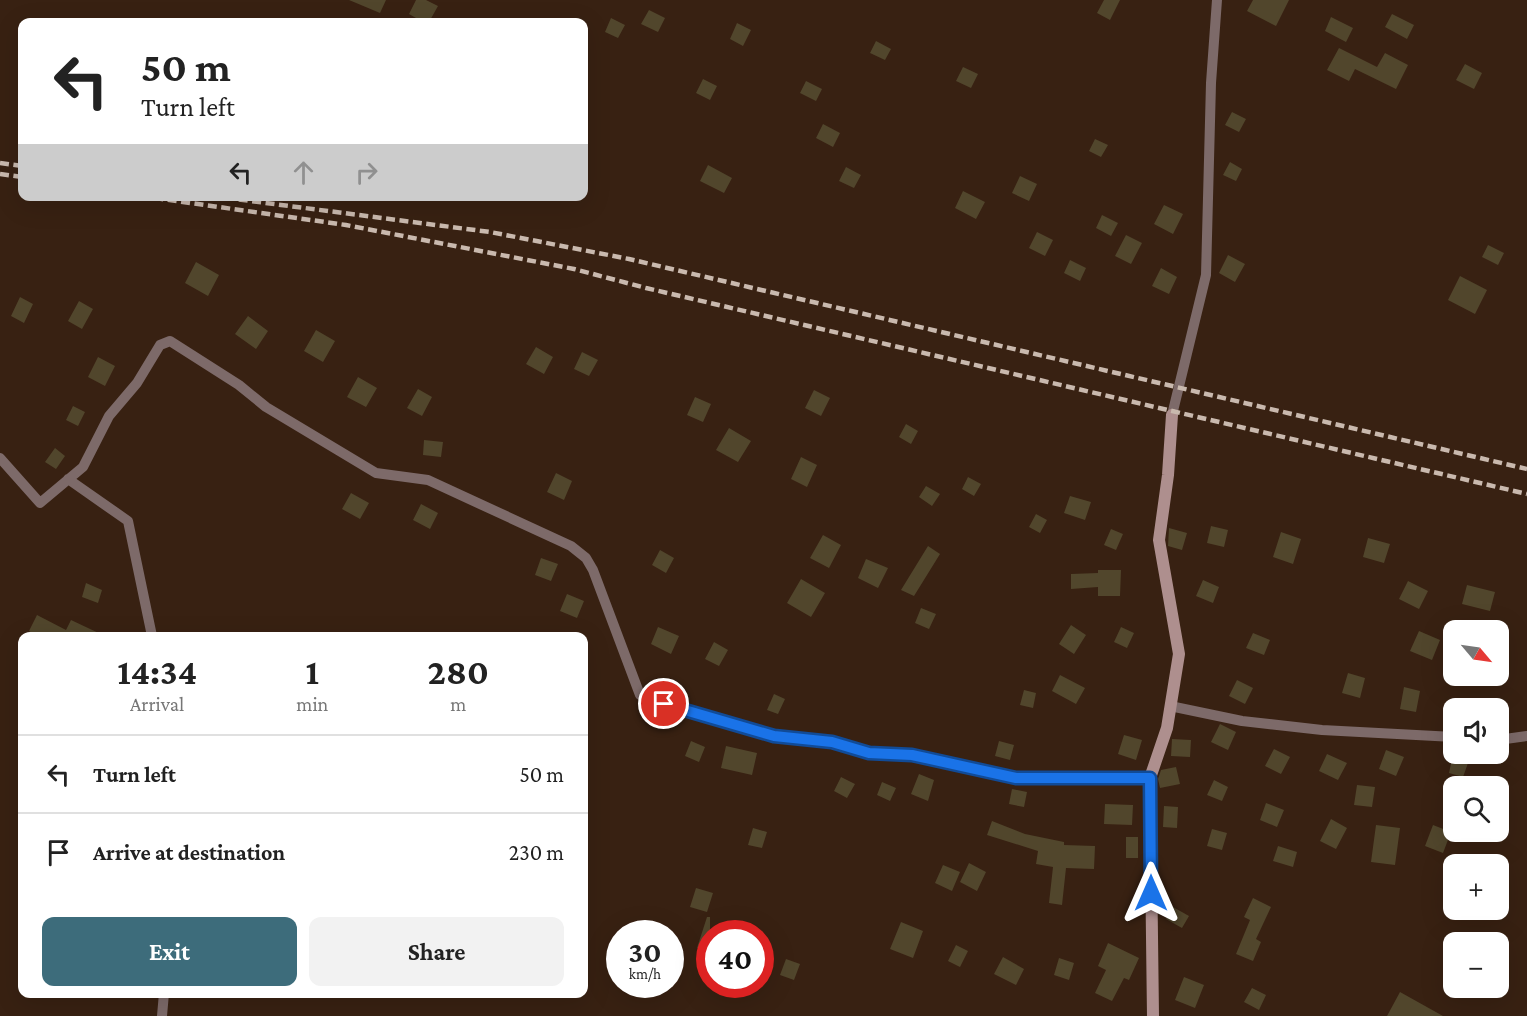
<!DOCTYPE html>
<meta charset="utf-8">
<style>
:root{--surface:#fff;--page:#f2f2f2;--text:#222;--muted:#767676;--line:#e0e0e0;--accent:#3d6c7b}
body{margin:0;font-family:"Crimson Pro",serif;background:var(--page);color:var(--text);height:100vh;display:flex;flex-direction:column;font-size:22px;white-space:nowrap}
*{box-sizing:border-box;margin:0}
p{font-size:20px;color:var(--muted)}
.icon{flex:none;width:33px;height:33px;fill:none;stroke:currentColor;stroke-width:2;stroke-linecap:round;stroke-linejoin:round}
.map{position:relative;flex:1;overflow:hidden}
.details{position:absolute;left:18px;top:632px;width:570px;height:366px;display:flex;flex-direction:column;background:var(--surface);border-radius:12px;box-shadow:0 6px 24px #0002}
.details>*{flex:none}
.hud{position:absolute;left:18px;top:18px;width:570px;height:183px;border-radius:12px;box-shadow:0 6px 24px #0002;background:#fff;color:var(--text);overflow:hidden}
.needle{width:39px;rotate:119deg}
.buttons{position:absolute;left:1443px;top:620px;display:grid;gap:12px}
.buttons a{display:grid;place-items:center;width:66px;height:66px;border-radius:12px;background:var(--surface);box-shadow:0 6px 24px #0002;font-size:30px}
.speed{position:absolute;left:606px;top:920px;display:flex;gap:12px;font-size:30px;font-weight:700;text-align:center}
.speed>*{display:grid;place-content:center;width:78px;height:78px;border-radius:50%;background:var(--surface);box-shadow:0 6px 24px #0002;line-height:1}
.speed small{font-size:15px;font-weight:400}
.speed .limit{border:9px solid #d22;background:#fff;color:#111}
.pin{position:absolute;display:grid;place-items:center;width:51px;height:51px;color:#fff;margin:-26px;border:3px solid #fff;border-radius:50%;box-shadow:0 2px 6px #0007}
.me{position:absolute;width:66px;margin:-33px;rotate:0deg;stroke-linejoin:round;filter:drop-shadow(0 0 4px #0008)}
.turn{display:flex;align-items:center;gap:21px;height:126px;padding:0 24px;font-size:27px}
.turn .icon{width:78px;height:78px;stroke-width:2.5}
.turn b{display:block;font-size:42px;line-height:51px}
.lanes{display:flex;align-items:center;height:57px;padding:0 24px;background:#0003;justify-content:center;gap:30px;direction:ltr}
.lanes .off{opacity:.35}
.eta{display:flex;justify-content:space-evenly;align-items:center;height:102px;text-align:center}
.eta b{font-size:36px;font-weight:700;line-height:42px}
.primary-button{display:flex;gap:12px;margin-top:auto;padding:12px 24px}
.primary-button a{flex:1;height:69px;border-radius:12px;background:var(--accent);color:#fff;font-size:24px;font-weight:700;line-height:69px;text-align:center}
.primary-button a+a{background:var(--page);color:var(--text)}
ul{padding:0;list-style:none}
li{display:flex;align-items:center;gap:18px;height:78px;padding:0 24px;border-top:2px solid var(--line)}
li div{flex:1}
li b{display:block;font-size:22px}
li em{font-style:normal}
.map>svg:first-child{display:block}
.building{fill:#51462c}
.lines{fill:none;stroke-linecap:round;stroke-linejoin:round}
.street{stroke:#7d6a69;stroke-width:10}
.secondary{stroke:#ae8f8e;stroke-width:12}
.rail{stroke:#c9b9ae;stroke-width:4.5;stroke-dasharray:9 4.5;stroke-linecap:butt}
.route-casing{stroke:#114b97;stroke-width:15}
.route{stroke:#1a73e8;stroke-width:10}
</style>
<div class="map">
<svg width="1527" height="1016" viewBox="0 0 1527 1016">
<rect width="100%" height="100%" fill="#382112"/>
<path class="building" d="M349,0H386L380,13Z
M416,0H426L438,6L429,22H423L409,14Z
M1104,0H1120L1110,20L1097,13Z
M1253,0H1289L1276,26L1247,11Z
M649,10L665,18L658,32L641,24Z
M1392,14L1414,25L1407,39L1385,27Z
M1331,17L1353,28L1346,42L1325,31Z
M611,18L625,25L618,38L605,32Z
M737,23L751,30L743,46L730,39Z
M876,41L891,49L885,60L870,53Z
M1339,48L1377,67L1385,53L1408,65L1396,89L1355,69L1349,81L1327,70Z
M1465,64L1482,73L1474,89L1456,80Z
M963,67L978,74L971,88L956,81Z
M703,79L717,86L710,100L696,93Z
M806,81L822,89L816,101L800,93Z
M1232,112L1246,119L1239,132L1225,125Z
M823,124L840,133L833,147L816,138Z
M1095,139L1108,145L1101,157L1089,151Z
M1230,162L1242,169L1236,181L1223,175Z
M708,165L732,178L724,193L700,181Z
M846,167L861,175L854,188L839,181Z
M1020,176L1037,184L1029,201L1012,193Z
M963,191L985,202L976,219L955,208Z
M1164,205L1183,214L1173,234L1154,224Z
M1102,215L1118,223L1111,236L1096,228Z
M1037,232L1053,240L1045,256L1029,248Z
M1126,235L1142,243L1131,264L1115,256Z
M1488,245L1504,253L1498,265L1482,257Z
M1228,255L1245,264L1235,282L1219,273Z
M1070,260L1086,268L1080,281L1064,273Z
M196,262L219,275L208,296L185,283Z
M1161,268L1177,277L1169,294L1152,286Z
M1460,276L1487,290L1475,314L1448,300Z
M20,297L33,304L24,323L11,316Z
M79,301L93,309L82,329L68,321Z
M248,316L268,331L256,349L235,334Z
M316,330L335,341L323,362L304,351Z
M536,347L553,357L544,374L526,364Z
M582,352L598,360L589,376L574,369Z
M98,357L115,366L105,386L88,377Z
M358,377L377,388L366,407L347,397Z
M418,389L432,397L422,416L407,408Z
M814,390L830,398L821,416L805,408Z
M695,397L711,404L703,422L687,415Z
M73,406L85,412L78,426L66,420Z
M906,424L918,431L911,444L899,437Z
M729,428L751,441L738,462L716,450Z
M424,440L443,442L441,457L423,455Z
M55,448L65,456L56,469L45,462Z
M801,457L817,465L807,487L791,479Z
M556,473L572,481L564,500L547,492Z
M968,477L981,484L974,496L962,489Z
M926,486L940,494L932,506L919,497Z
M351,493L369,503L360,519L342,509Z
M1070,496L1091,502L1085,520L1064,513Z
M421,504L438,513L430,529L413,520Z
M1036,514L1047,520L1040,533L1029,527Z
M1211,526L1228,530L1224,547L1207,543Z
M1169,528L1187,533L1182,550L1168,546Z
M1111,529L1123,534L1116,550L1104,545Z
M1281,532L1301,539L1293,564L1273,557Z
M823,535L841,545L829,568L810,558Z
M1368,538L1390,544L1384,563L1363,557Z
M928,546L940,554L914,596L901,590Z
M660,550L674,558L666,573L652,565Z
M541,558L558,564L551,581L535,575Z
M866,559L888,568L878,588L858,578Z
M1098,570H1121L1120,596H1098V587L1071,589V574L1098,573Z
M801,579L825,593L811,617L787,603Z
M1203,580L1219,587L1213,603L1196,596Z
M1408,581L1428,591L1419,609L1399,599Z
M86,583L102,590L98,603L82,597Z
M1467,585L1495,592L1490,611L1462,604Z
M567,594L584,601L577,618L560,611Z
M921,608L936,614L929,629L915,623Z
M37,615L66,630L71,620L105,636H37L29,631Z
M1071,625L1086,635L1074,654L1059,644Z
M658,627L679,636L671,654L651,644Z
M1121,627L1134,633L1127,648L1114,642Z
M1419,631L1440,640L1432,660L1410,651Z
M1253,633L1270,640L1264,655L1246,648Z
M714,642L728,650L719,666L705,659Z
M1348,673L1365,678L1360,698L1342,693Z
M1060,675L1085,688L1076,704L1052,691Z
M1237,680L1253,688L1245,704L1229,696Z
M1404,687L1420,691L1416,712L1400,709Z
M1024,690L1036,693L1033,708L1020,705Z
M774,694L785,699L778,714L767,710Z
M1220,724L1236,732L1228,750L1211,742Z
M1124,735L1142,740L1136,760L1118,754Z
M1172,739L1191,740L1190,757L1171,756Z
M691,741L705,747L699,762L685,756Z
M999,741L1014,745L1010,760L995,756Z
M726,746L757,753L752,775L721,768Z
M1274,749L1290,757L1281,774L1265,766Z
M1386,750L1404,757L1396,776L1379,769Z
M1327,754L1347,763L1338,780L1319,771Z
M1452,759L1468,763L1463,777L1449,773Z
M1176,767L1180,784L1160,788L1158,779L1161,770Z
M919,774L934,780L928,801L911,794Z
M841,777L855,784L847,798L834,791Z
M1214,780L1228,787L1222,801L1207,795Z
M882,782L896,788L890,801L877,795Z
M1357,785L1375,787L1372,807L1354,805Z
M1012,789L1027,792L1024,807L1009,804Z
M1266,803L1284,810L1277,827L1260,820Z
M1105,804L1133,805L1132,825L1104,824Z
M1164,806L1178,807L1177,828L1163,827Z
M1331,819L1347,828L1336,849L1320,841Z
M992,821L1025,834L1064,842V845L1095,846L1094,869L1066,868L1062,905L1049,903L1053,867L1036,864L1038,851L987,835Z
M1376,825L1400,828L1395,865L1371,862Z
M1433,825L1451,832L1443,853L1425,846Z
M753,828L767,832L762,848L748,845Z
M1212,829L1227,833L1222,850L1207,846Z
M1126,837H1138V858H1126Z
M1278,846L1297,852L1293,867L1273,861Z
M969,863L986,872L977,891L960,882Z
M943,865L960,872L952,891L935,883Z
M696,888L713,893L707,912L690,907Z
M1253,898L1271,907L1256,939L1261,942L1253,961L1236,954L1250,920L1244,917Z
M1173,907L1189,916L1182,928L1166,919Z
M707,917H710V952L697,948Z
M901,922L923,931L913,958L890,949Z
M1108,943L1139,958L1129,980L1124,978L1112,1001L1095,993L1106,970L1098,966Z
M956,945L968,951L960,967L948,961Z
M1003,957L1024,969L1016,985L994,974Z
M1059,958L1074,963L1069,980L1054,975Z
M786,959L800,964L794,980L780,975Z
M1184,977L1204,985L1195,1008L1175,1000Z
M1252,988L1266,995L1259,1010L1244,1002Z
M1400,992L1443,1016H1387Z"/>
<g class="lines">
<path class="street" d="M1172,415L1206,275L1211,83L1217,0
M0,458L40,503L83,467L109,416L137,383L160,345L170,341L239,385L266,407L376,473L428,480L571,546L586,558L593,570L640,695L730,725L774,736L832,742L869,753L911,755L1016,778H1150
M68,479L128,521L152,636
M1170,706L1242,721L1322,730L1454,737
M1498,740L1527,736
M162,1016L164,993"/>
<path class="secondary" d="M1153,1016L1150,778L1167,728L1179,654L1159,540L1168,475L1172,415"/>
<path class="rail" d="M0,163L22,166
M0,174L22,177
M141,196L346,225L574,269L646,288L1527,494
M212,196L490,232L629,259L1527,469"/>
</g>
<g class="lines">
<g class="route-casing">
<path id="route" d="M664,704L774,736L832,742L869,753L912,755L1016,778H1150L1151,893"/>
</g>
<use href="#route" class="route"/>
</g>
</svg>
<div class="buttons">
<a><svg class="needle" viewBox="-14 -14 28 28"><path d="M0-13l5 13h-10z" fill="#e53935"/><path d="M0 13l5-13h-10z" fill="#767676"/></svg></a>
<a><svg class="icon" aria-label="sound" viewBox="0 0 24 24"><path d="M4 9h4l5-4v14l-5-4H4zM17 9q2 3 0 6"/></svg></a>
<a><svg class="icon" aria-label="search" viewBox="0 0 24 24"><circle cx="10" cy="10" r="6"/><path d="M15 15l6 6"/></svg></a>
<a>+</a>
<a>−</a>
</div>
<div class="speed"><div>30<small>km/h</small></div><div class="limit">40</div></div>
<div class="pin" style="left:664px;top:704px;background:#d93025"><svg class="icon" aria-label="arrive" viewBox="0 0 24 24"><path d="M6 21V4h12l-3 4 3 4H6"/></svg></div>
<svg class="me" style="left:1151px;top:893px" viewBox="-20 -20 40 40"><path d="M0-17L14 15 0 8-14 15z" fill="#1a73e8" stroke="#fff" stroke-width="4"/></svg>
<div class="hud">
<div class="turn"><svg class="icon" aria-label="left" viewBox="0 0 24 24"><path d="M17 20v-9H6M10 6l-5 5 5 5"/></svg><div><b>50 m</b>Turn left</div></div>
<div class="lanes"><svg class="icon" aria-label="left" viewBox="0 0 24 24"><path d="M17 20v-9H6M10 6l-5 5 5 5"/></svg><svg class="icon off" aria-label="ahead" viewBox="0 0 24 24"><path d="M12 20V5M6 11l6-6 6 6"/></svg><svg class="icon off" aria-label="right" viewBox="0 0 24 24"><path d="M7 20v-9h11M14 6l5 5-5 5"/></svg></div>
</div>
<section class="details">
<div class="eta">
<div><b>14:34</b><p>Arrival</p></div>
<div><b>1</b><p>min</p></div>
<div><b>280</b><p>m</p></div>
</div>
<ul>
<li><svg class="icon" aria-label="left" viewBox="0 0 24 24"><path d="M17 20v-9H6M10 6l-5 5 5 5"/></svg><div><b>Turn left</b></div><em>50 m</em></li>
<li><svg class="icon" aria-label="arrive" viewBox="0 0 24 24"><path d="M6 21V4h12l-3 4 3 4H6"/></svg><div><b>Arrive at destination</b></div><em>230 m</em></li>
</ul>
<div class="primary-button"><a>Exit</a><a>Share</a></div>
</section>
</div>
